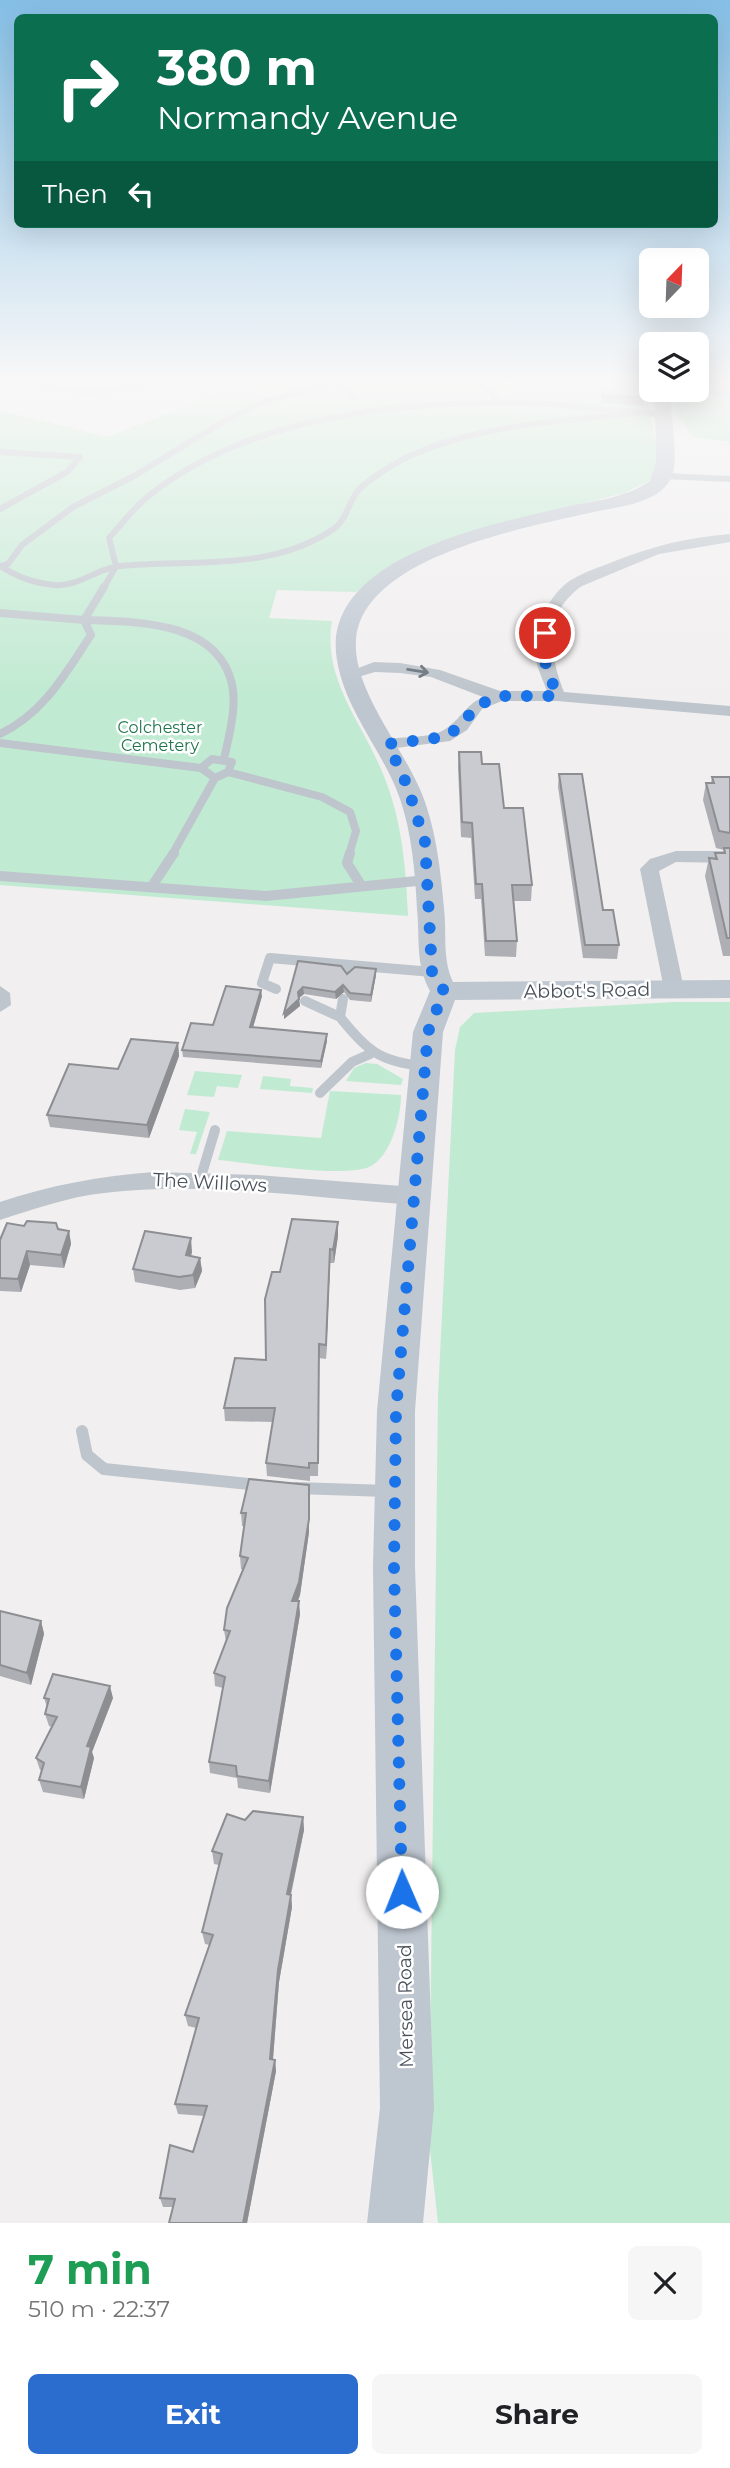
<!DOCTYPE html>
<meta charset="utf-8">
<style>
:root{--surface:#fff;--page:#f6f6f6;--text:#202124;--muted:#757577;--accent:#2a6dcf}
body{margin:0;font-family:Montserrat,sans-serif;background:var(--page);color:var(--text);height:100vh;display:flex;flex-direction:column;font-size:26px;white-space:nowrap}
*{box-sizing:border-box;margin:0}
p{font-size:23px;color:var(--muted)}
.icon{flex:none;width:38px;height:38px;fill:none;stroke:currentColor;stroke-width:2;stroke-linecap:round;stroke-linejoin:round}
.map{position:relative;height:2223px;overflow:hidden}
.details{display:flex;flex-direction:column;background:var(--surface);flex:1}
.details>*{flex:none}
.top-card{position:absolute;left:14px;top:14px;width:704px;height:214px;border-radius:10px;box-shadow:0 7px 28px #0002;background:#0b6e4f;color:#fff;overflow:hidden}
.needle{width:46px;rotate:23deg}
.tools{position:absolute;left:639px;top:248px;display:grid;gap:14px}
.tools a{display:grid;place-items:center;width:70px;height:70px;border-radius:10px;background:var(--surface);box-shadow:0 7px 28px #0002;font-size:35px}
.pin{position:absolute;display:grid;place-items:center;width:60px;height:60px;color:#fff;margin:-30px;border:4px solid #fff;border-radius:50%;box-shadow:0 2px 7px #0007}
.me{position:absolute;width:77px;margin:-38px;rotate:359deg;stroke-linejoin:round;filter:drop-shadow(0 0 5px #0008)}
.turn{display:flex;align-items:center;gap:24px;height:147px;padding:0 28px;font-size:32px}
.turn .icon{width:91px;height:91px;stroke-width:2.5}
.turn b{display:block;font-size:49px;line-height:60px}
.then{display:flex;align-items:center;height:66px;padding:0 28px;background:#0003;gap:14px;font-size:26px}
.round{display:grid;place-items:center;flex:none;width:74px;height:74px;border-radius:10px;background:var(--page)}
.summary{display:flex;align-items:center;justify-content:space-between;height:119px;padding:0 28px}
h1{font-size:42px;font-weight:700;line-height:52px;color:#1e9e55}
.button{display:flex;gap:14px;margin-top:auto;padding:14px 28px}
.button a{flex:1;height:80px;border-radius:10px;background:var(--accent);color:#fff;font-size:28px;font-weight:700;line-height:80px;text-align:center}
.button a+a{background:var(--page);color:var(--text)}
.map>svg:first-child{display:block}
.green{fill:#c1ead2}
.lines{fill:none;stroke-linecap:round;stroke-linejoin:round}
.stream{stroke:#92d0e3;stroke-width:4.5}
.lane-far3{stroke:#bec5cc;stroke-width:6}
.lane-far2{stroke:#bec5cc;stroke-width:8}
.lane-far1{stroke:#bec5cc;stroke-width:10}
.lane{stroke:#bec5cc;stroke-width:12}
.street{fill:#bec5cc;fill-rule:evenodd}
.secondary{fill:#bec6d0;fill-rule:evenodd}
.wall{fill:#adafb4}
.shaded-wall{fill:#8d8e92}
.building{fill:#c9cbd1;stroke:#8d8e92;stroke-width:2}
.oneway{stroke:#6b747c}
.route{stroke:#1a73e8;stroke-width:12;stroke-dasharray:0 21.6}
.labels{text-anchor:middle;stroke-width:5;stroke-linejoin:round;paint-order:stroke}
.far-park-label{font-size:16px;fill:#20754d;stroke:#fff}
.street-label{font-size:19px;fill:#48515a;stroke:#fff}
</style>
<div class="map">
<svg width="730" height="2223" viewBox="0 0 730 2223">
<rect width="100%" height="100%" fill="#f1efef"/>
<path class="green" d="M247,382H594V400L648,403L658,456L655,474L649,481L624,493L550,512L378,578L356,592L277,590L269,618L332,621C322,680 363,723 383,774C402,819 406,868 408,916L0,885V410L107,437Z
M680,390L730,395V442L693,437L675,412Z
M675,1002H730V2223H438L429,2141L438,1396L455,1050L460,1027L474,1013Z
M366,1063L377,1064L403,1079L401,1085L346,1081L354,1068Z
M195,1071L242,1075L238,1088L217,1086L214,1097L187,1095Z
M263,1076L291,1079L290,1086L313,1088L312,1093L260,1089Z
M330,1091L401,1095C401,1117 391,1157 369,1167C342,1178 251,1163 218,1160L227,1131L321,1138Z
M185,1109L210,1112L196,1154H190L197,1132L179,1130Z"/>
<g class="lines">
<path class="stream" d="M694,390L730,395"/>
<path class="lane-far3" d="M336,382L355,397
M478,382L491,392L498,404
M0,452L80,457L67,472L0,509
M664,476L730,479
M0,566C18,577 33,583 54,585C79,587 97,568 120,566C193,559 272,572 335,528C346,520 349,502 357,492C365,481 401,459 414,454C485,424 561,421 637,413
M1,566L8,564L22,545L73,507L134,476L221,423L261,403L334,382
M116,566L109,538C121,525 132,510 145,499C243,416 405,400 529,403C573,404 617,412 661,414
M103,589L115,568"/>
<path class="lane-far2" d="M104,587L84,620C136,622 217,620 232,684C237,708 229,735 224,759
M0,613L84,620L91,635C65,674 44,713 0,734
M0,743L201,768
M212,759L232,762L228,772L215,778L201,768Z
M228,772L322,797L350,812L356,831L349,855
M172,855L215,778"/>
<path class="lane-far1" d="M350,853L347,863L361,885
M0,876L266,896L427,880
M152,886L174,853
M349,971L350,965L432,972
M276,989L262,983L270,958L350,965
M343,999L340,1017C366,1050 380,1062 423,1066
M305,1001L340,1017
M320,1093L352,1062L370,1054
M200,1180L215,1130"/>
<path class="lane" d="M82,1431L87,1455L104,1469L259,1485
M296,1488L388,1491"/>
<path class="street" d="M24,382L89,386L155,382C131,397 48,397 24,382Z
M730,534V542L659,554L582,586C543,613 549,654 564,692L730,706V716L557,701H502L482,709L467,730L450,741L388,749L382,748L380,744L382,740C400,736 425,739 442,731C459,722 465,705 483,697L431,677L400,673L375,672L351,679L343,674L374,662L400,663L440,670L500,691H547C543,680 537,668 535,655C533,629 548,595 571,580C584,572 600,567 615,561C652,546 690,537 730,534Z
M676,851H730V863L676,862L659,871L684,989L674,995L664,989L640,869L650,859Z
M0,986L10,993L11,1005L0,1012Z
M154,1172L257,1175L414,1187L423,1190L426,1196L423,1202L414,1205C311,1198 207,1181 104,1193C68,1197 34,1209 0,1220V1202C51,1185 100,1176 154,1172Z"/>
<path class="secondary" d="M655,390H671C669,414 681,461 670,480C656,505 614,507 589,513C524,528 362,557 356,640C352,693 410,754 426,805C437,838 441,874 444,909C447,934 442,958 453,982L730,980V998L455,1000L443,1032L415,1411V1567L434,2108L423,2223H367L380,2108L373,1567L377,1411L413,1032L430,991C415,963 420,939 417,909C415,872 412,834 400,799C384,752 345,711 337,660C319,557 493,524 565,507C593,501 626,498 650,481L656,463Z"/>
</g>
<path class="wall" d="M602,382L645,398L644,406L601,403Z
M722,382H730V386H721Z
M459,752L482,764L504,808L532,885L531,901H513L517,941L516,957L485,956L481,899H475L471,838L461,837L458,767Z
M559,774L603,910L619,945L617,959L583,958L558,787Z
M712,777H730V956H723L705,876L709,858L714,859L715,853H723L724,850L716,848L703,800L706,783H711Z
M298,961L347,974L376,969V975L371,1002L350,1000L344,992L336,999L304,994L299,998L300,1006L284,1019Z
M262,996L253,1028L327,1041L321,1068L183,1057L182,1050L213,1025Z
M178,1043L179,1056L149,1138L50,1127L47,1115L118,1069Z
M338,1222V1236L334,1263H330L326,1359L319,1358L318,1476H310V1481L267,1476L266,1463L273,1422L225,1421L224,1408L266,1360L280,1272Z
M24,1226L69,1231L71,1244L64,1268L30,1265L21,1292L0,1291V1240Z
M192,1252L191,1256L200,1258L202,1271L195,1288L180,1290L135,1282L133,1269Z
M309,1485V1532L300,1595L298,1601L300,1614L270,1793L238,1788L237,1778L210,1773L209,1762L223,1688L215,1686L214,1673L226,1642L224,1630L243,1570L241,1569L240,1556L244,1526H242L241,1513Z
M0,1611L41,1621L44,1634L31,1685L0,1676Z
M44,1698H113L92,1752L94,1758L84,1799L43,1792L39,1780L42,1771L40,1770L36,1758L52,1727L49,1726L45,1714L47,1707Z
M303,1817L304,1830L291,1895L292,1907L279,1982L273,2060H275L276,2071L247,2223H169L173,2207H163L160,2198L193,2152L204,2116L178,2114L175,2104L196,2028L188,2026L185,2015L210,1945L205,1944L202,1932L219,1865L214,1864L212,1851L245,1820Z"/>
<path class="shaded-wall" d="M376,969V975L371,1002V995Z
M343,985L344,992L336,999L335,992Z
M303,987L304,994L298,999V992Z
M261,990L262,996L251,1034L250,1027Z
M299,999L300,1006L284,1019V1013Z
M327,1034V1041L321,1068V1061Z
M178,1043L179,1056L149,1138L147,1125Z
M338,1222V1236L334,1263L333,1250Z
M69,1231L71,1244L64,1268L61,1255Z
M191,1238L192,1252L187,1268L186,1255Z
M330,1249V1263L326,1359V1345Z
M27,1251L30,1265L21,1292L18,1279Z
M200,1258L202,1271L195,1288L193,1275Z
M309,1485V1532L300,1595L293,1613L292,1601Z
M299,1601L300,1614L270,1793L269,1781Z
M41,1621L44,1634L31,1685L27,1673Z
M110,1686L113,1698L92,1752L94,1758L84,1799L81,1787L87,1746Z
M303,1817L304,1830L288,1906L287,1894Z
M291,1895L292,1907L279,1982L272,2070L270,2059L278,1970Z
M275,2060L276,2071L247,2223H243Z"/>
<path class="building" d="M602,382H645V398L602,395Z
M459,752H481L482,764H499L504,808H523L532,885H512L517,941H486L482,884H476L472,823L462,822Z
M559,774H582L603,910H613L619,945H585Z
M712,777H730V833L719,831L706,783H714Z
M724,848H730V938H727L709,858L717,859L715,853H725Z
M298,961L341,966L347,974L355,967L376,969L371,995L350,993L343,985L335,992L303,987L298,992L299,999L284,1013Z
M226,986L261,990L250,1027L327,1034L321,1061L182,1050L191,1023L213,1025Z
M131,1039L178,1043L147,1125L47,1115L69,1064L118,1069Z
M292,1219L338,1222L333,1250L330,1249L326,1345L319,1344L318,1463H309V1468L266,1463L275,1408H224L235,1358L266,1360L265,1299L272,1272H280Z
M27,1221L56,1223L58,1229L69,1231L61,1255L27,1251L18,1279L0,1278V1240L7,1223L24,1226Z
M145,1231L191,1238L186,1255L200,1258L193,1275L179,1277L133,1269Z
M249,1479L309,1485V1519L299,1582L292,1601H299L269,1781L237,1776L236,1766L209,1762L225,1677L214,1673L230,1631L224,1630L227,1608L248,1558L240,1556L246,1513H241Z
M0,1611L41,1621L27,1673L0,1665Z
M53,1674L110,1686L87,1746L91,1747L81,1787L39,1780L44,1763L36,1758L57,1717L45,1714L49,1699L44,1698Z
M253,1811L303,1817L287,1894L291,1895L278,1970L270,2059L275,2060L243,2223H169L175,2199L160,2198L170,2145L193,2152L207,2106L175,2104L199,2018L185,2015L213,1935L202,1932L222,1854L212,1851L227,1814L245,1820Z"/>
<defs><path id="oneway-shaft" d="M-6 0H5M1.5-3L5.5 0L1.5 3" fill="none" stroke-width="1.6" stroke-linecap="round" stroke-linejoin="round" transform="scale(1.75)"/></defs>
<use class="oneway" href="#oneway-shaft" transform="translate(418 671) rotate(9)"/>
<linearGradient id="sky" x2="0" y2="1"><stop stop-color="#85bfe6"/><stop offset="0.55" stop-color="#f9f8f8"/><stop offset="1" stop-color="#f9f8f8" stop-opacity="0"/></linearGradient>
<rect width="730" height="694" fill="url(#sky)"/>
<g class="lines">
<path class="route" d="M402,1892L394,1567L396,1411L428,1032L444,991L432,972L425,842L407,785L388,744L444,737L461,726L476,706L500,696H557L542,653L545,633"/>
</g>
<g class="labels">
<g class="far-park-label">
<text x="160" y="733">Colchester<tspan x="160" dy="18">Cemetery</tspan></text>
</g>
<g class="street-label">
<text transform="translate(587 990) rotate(-1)" y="7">Abbot's Road</text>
<text transform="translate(210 1182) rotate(3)" y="7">The Willows</text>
<text transform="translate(405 2006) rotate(-91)" y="7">Mersea Road</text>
</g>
</g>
</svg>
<div class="tools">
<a><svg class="needle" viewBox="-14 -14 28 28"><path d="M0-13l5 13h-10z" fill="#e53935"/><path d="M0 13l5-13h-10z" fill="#757577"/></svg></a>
<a><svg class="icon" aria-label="layers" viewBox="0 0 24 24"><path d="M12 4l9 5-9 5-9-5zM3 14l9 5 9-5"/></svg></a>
</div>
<div class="pin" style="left:545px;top:633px;background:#d93025"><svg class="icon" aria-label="arrive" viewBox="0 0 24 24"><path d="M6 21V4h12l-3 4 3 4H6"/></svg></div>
<svg class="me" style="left:402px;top:1892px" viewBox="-20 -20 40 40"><circle r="19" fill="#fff"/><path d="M0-13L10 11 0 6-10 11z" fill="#1a73e8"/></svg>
<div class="top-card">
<div class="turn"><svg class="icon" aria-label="right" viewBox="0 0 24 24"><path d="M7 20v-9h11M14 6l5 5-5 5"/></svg><div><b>380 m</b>Normandy Avenue</div></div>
<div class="then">Then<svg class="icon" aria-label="left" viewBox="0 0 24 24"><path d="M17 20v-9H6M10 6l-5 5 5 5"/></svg></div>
</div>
</div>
<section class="details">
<div class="summary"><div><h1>7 min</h1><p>510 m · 22:37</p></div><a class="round"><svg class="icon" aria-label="close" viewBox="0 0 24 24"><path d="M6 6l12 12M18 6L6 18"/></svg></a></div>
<div class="button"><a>Exit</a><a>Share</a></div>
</section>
